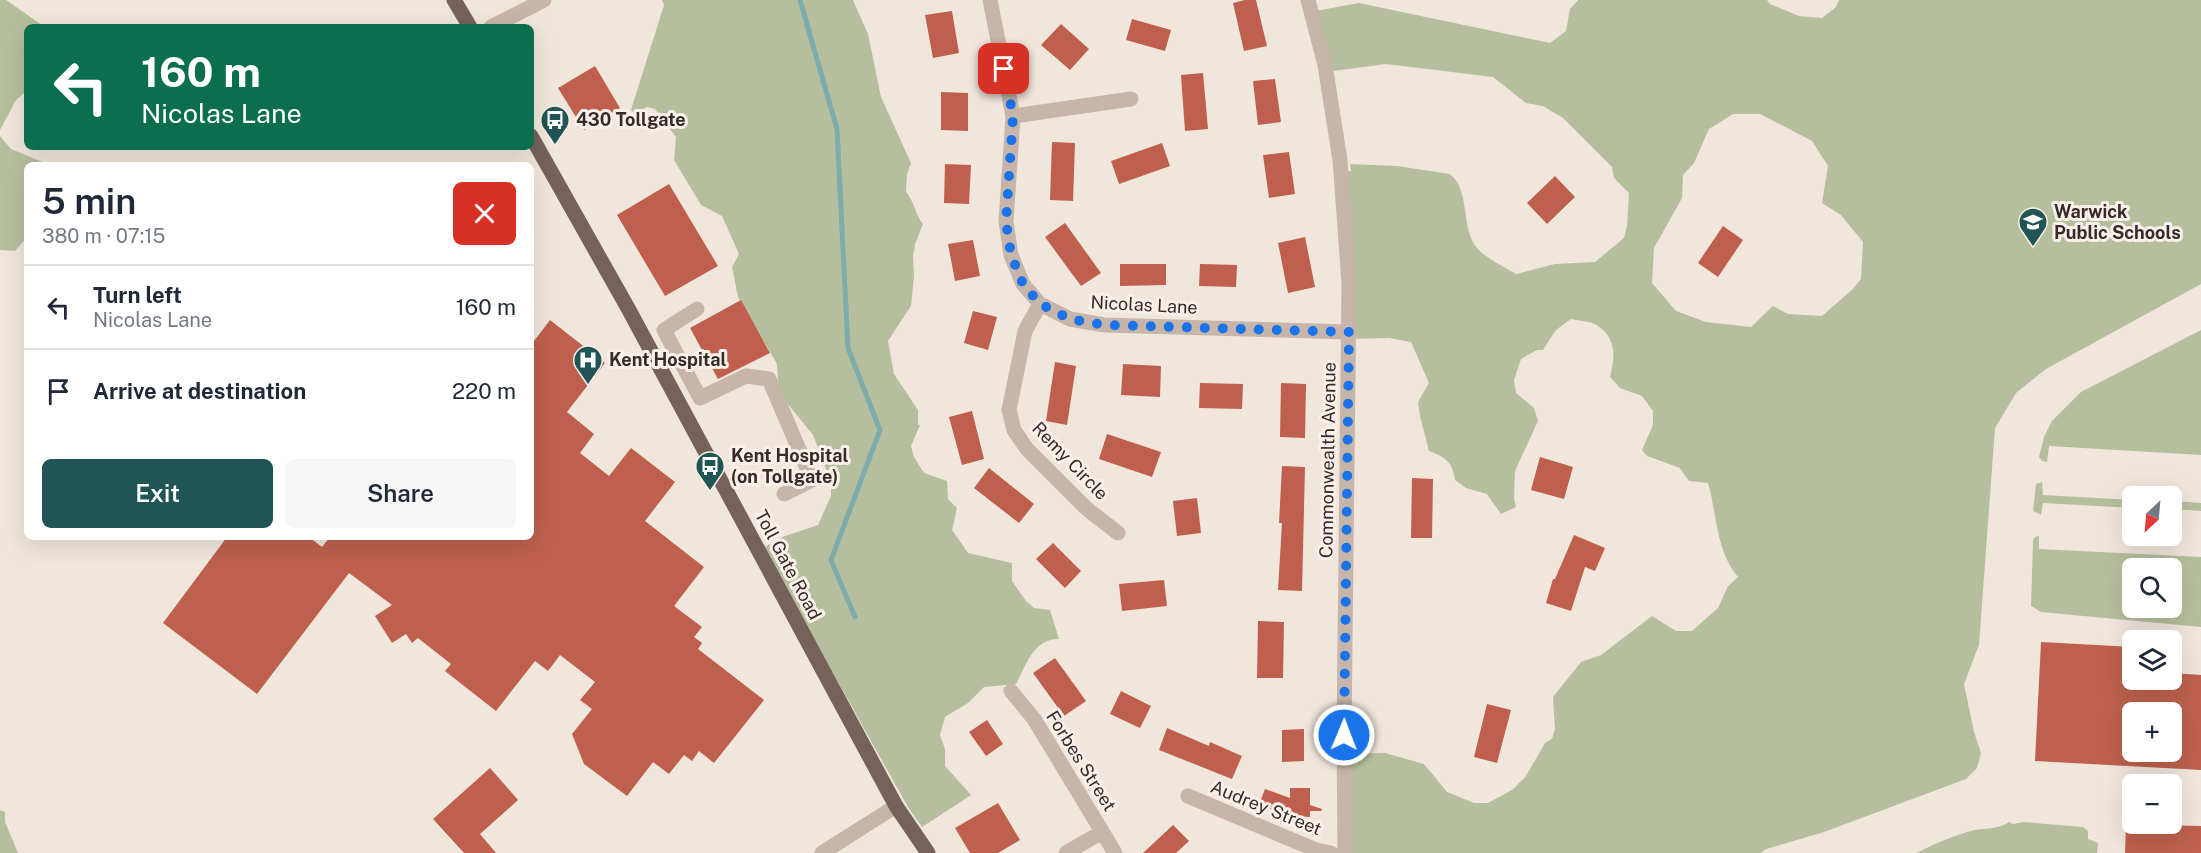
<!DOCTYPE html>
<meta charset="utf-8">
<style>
:root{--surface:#fff;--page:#f6f6f7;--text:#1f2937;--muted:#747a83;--line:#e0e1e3;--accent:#215454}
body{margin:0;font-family:"Public Sans",sans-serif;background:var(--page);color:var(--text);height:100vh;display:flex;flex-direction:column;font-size:22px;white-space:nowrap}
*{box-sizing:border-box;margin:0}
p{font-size:20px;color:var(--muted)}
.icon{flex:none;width:33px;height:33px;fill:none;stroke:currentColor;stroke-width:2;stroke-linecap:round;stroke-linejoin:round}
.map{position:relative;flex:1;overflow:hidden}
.drawer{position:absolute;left:24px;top:162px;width:510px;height:378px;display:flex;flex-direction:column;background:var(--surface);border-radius:9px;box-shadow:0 6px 24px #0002}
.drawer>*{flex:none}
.top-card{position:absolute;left:24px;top:24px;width:510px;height:126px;border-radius:9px;box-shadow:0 6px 24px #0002;background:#0b6e4f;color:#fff;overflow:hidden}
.needle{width:39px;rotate:206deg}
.tools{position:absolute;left:2122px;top:486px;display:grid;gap:12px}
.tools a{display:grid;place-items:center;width:60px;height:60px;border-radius:9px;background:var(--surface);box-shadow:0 6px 24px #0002;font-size:30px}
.pin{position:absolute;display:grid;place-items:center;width:51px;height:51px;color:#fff;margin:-26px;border-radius:12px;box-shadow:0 3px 9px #0006}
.me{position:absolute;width:66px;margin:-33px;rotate:1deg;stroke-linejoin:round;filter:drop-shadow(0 0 4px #0008)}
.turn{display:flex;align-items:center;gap:21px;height:126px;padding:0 18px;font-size:27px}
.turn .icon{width:78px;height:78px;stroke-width:2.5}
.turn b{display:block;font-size:42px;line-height:51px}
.round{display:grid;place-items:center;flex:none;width:63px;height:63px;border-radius:9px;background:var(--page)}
.overview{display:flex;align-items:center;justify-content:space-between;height:102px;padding:0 18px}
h1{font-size:36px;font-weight:600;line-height:45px}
.button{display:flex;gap:12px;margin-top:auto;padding:12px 18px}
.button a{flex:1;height:69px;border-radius:9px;background:var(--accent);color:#fff;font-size:24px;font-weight:600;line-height:69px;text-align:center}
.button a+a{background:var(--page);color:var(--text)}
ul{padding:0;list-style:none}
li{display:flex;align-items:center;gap:18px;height:84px;padding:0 18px;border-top:2px solid var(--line)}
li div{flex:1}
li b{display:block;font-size:22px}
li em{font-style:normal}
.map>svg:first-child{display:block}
.green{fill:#b6bf9d;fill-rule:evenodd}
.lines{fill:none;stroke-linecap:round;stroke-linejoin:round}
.stream{stroke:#7dacaa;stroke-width:5}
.building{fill:#be604d;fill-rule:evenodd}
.minor{stroke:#c8b5a9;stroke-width:15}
.major{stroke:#76625b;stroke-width:15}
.route{stroke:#1a73e8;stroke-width:10;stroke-dasharray:0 18}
.labels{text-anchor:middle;stroke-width:6;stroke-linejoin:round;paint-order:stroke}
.poi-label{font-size:18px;font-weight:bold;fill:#352c29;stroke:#f8f0e9;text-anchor:start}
.street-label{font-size:18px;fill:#352c29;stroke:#f8f0e9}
</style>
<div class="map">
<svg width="2201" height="853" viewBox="0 0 2201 853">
<rect width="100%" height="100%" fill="#f0e6dc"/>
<path class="green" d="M0,0H6L45,27H27V91L16,100L0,130Z
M662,0H853L868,34L881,97L911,163L907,174L906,192C915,203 915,214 923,224L915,244L913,257L914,276L911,306L888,341L894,374L918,410V425H920L911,446L914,457L924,473L947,481L948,499L957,508L952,530L968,553L1012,563V581L1026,601L1034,608L1050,610L1059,639C1033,639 1027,664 1016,684L984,687L968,703L945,717L940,735L945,749V766L971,795L922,827L908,807L763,548L782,537L818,525L831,496V482L813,435L779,393L777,364L738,297L732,267L739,254L722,216L701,205L674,160L676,137L655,109L647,107L635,114L631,110L664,5Z
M1578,0H1767L1770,4L1799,16L1822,18L1836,7L1839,0H2201V284L2046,369L2016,393L1995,428L1979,645L1964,684L1974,732L1981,753L1977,768L1966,779L1824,832L1766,849L1761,853H1343L1344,754L1385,753L1424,764L1447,792L1474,803H1488L1512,790L1526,776L1545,743L1552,739L1555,729L1553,697L1581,662L1601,655L1652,616L1676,631H1692L1718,608L1728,586L1738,577C1716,551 1717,514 1708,483L1689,481L1680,468L1647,456L1642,450L1653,425V411L1642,396L1620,388L1610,377C1615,356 1617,340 1598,326C1592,321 1578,321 1571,319L1556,330L1543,350H1537L1521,359L1514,380L1516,393L1534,408L1538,421L1515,471L1514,499L1516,507L1501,514L1487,494L1466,488L1455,480C1453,462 1445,457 1429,451L1420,416L1418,402L1429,383L1411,342L1389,338L1349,339L1344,172L1351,171L1350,164L1397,166L1450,174C1471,191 1460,227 1477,248C1484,257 1506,268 1516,274L1555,264L1595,262L1624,238L1627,226L1629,193L1614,178L1612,167L1563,118L1543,106L1526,103L1493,77L1386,64L1326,72L1310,12L1359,3L1550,43L1566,31L1570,9ZM1733,114H1760L1812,141L1828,166L1822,203L1841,215L1863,242L1861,279L1853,289L1822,316L1788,314L1773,306L1751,327L1706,322L1676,311L1652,283L1654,248L1682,198L1683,175L1694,163L1709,129Z
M0,136L11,149L50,165H27V237L15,251L0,250Z
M2201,330V455L2049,446L2047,462L2042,461L2039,457L2044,437L2052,421L2081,392Z
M2042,482L2043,495L2133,500V508L2043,503L2041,515L2033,511L2036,484Z
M2172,501L2201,503V511L2172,509Z
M2039,536V549L2201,557V627L2041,612L2031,606L2033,540L2035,537ZM2133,568H2172V608H2133Z
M0,810L5,812V822L18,853H0Z
M2009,822L2013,824L2024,822L2083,827L2088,831V839L2098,843L2097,853H1916C1935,844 1954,835 1975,830C1986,828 2000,829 2009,822Z"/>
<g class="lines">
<path class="stream" d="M800,0L837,129L848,348L880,430L831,560L855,617"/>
</g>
<path class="building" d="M1245,0H1256L1267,46L1244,51L1233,3Z
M952,11L959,53L933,58L925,15Z
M1132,19L1171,30L1165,51L1126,40Z
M1061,24L1089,49L1070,70L1041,45Z
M595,66L620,108L584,130L558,88Z
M1203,73L1208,129L1185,131L1181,75Z
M1275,79L1281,122L1258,125L1253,81Z
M941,92L968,93V131L941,130Z
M1052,142L1075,143L1073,201L1050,200Z
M1162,143L1170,166L1119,184L1111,161Z
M1289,152L1295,194L1269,198L1263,155Z
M945,164L971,165L969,204L944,203Z
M1555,176L1575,197L1547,224L1527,203Z
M669,184L718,266L665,296L617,215Z
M1065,223L1101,273L1081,286L1045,237Z
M1723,226L1743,240L1718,277L1698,263Z
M1305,237L1315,287L1288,293L1278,243Z
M973,240L980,276L955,281L948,244Z
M1120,264H1166V285L1120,286Z
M1200,264L1237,265L1236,287L1199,286Z
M741,300L770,353L718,379L690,328Z
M973,311L997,317L988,350L964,343Z
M550,320L605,363L567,412L594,434L580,453L609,476L631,448L675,482L645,521L704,567L674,606L702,627L694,637L702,643L698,649L764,700L714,763L699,751L692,761L684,755L669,774L653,762L627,796L584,764L572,734L592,709L580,700L595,682L560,655L548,671L535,661L496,711L445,671L451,664L418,638L412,643L406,634L392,643L375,616L392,605L349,573L257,694L163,623L227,537H309L322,547L330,537H531V345Z
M1055,362L1076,366L1067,425L1046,421Z
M1123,364L1161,366L1160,397L1121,395Z
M1200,383L1243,384L1242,409L1199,408Z
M1281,383L1306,384L1305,438L1280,437Z
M972,411L984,459L962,465L949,417Z
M1107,434L1161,452L1152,477L1099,459Z
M1540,457L1573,467L1564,499L1531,490Z
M1282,466L1305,467L1302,591L1278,590L1282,523H1279Z
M989,468L1034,504L1019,523L974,488Z
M1412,478L1433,479L1432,538H1411Z
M1197,498L1201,533L1177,536L1173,501Z
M1574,535L1605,548L1595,571L1585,567L1571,611L1546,603L1553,579H1555Z
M1053,543L1081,571L1065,588L1036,559Z
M1164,580L1167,606L1122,611L1119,584Z
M1258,621L1284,622L1283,678H1257Z
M2041,642L2133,647V680H2172V673L2201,675V770L2035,761ZM2133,712H2172V752H2133Z
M1055,658L1086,701L1064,716L1033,673Z
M1121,691L1151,706L1140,728L1110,714Z
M1487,704L1511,710L1497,763L1474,757Z
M987,720L1003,744L986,756L969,732Z
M1167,728L1209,746L1210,742L1242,756L1232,779L1159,750Z
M1304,729V761L1282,762V730Z
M490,768L518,800L480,834L496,853H464L433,819Z
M1290,788H1310V805L1322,809L1321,811H1310V817L1290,816V811H1276L1259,805L1265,789L1290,798Z
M998,803L1020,840L998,853H970L955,828Z
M2126,824L2201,826V853H2125Z
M1173,825L1189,841L1176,853H1143Z"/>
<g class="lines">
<path class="minor" d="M990,0L1013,116L1006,222L1011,255L1023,284L1040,304L1070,319L1104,325L1349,332
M1308,0L1325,65L1340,160L1349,283L1344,735L1345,853
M491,27L544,0
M1013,116L1131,99
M1040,304L1025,331L1009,410L1014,430L1027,449L1087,509L1118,533
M697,309L664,330L700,398L746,376L769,379L812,480L784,494
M1011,691L1034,719L1115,853
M1188,796L1316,850L1331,853
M822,853L896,806
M1066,853L1102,832"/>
<path class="major" d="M454,0L470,27
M531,136L629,310L896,806L928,853"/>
</g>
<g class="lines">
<path class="route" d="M1004,69L1013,116L1006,222L1011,255L1023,284L1040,304L1070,319L1104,325L1349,332L1344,735"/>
</g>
<defs>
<g id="bus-pin" transform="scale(1.5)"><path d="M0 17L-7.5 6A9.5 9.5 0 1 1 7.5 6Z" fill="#215454" stroke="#f8f0e9"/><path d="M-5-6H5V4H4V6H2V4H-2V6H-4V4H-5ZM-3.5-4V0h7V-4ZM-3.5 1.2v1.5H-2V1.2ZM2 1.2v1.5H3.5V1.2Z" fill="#fff"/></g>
<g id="school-pin" transform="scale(1.5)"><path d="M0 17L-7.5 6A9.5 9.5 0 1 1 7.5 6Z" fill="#215454" stroke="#f8f0e9"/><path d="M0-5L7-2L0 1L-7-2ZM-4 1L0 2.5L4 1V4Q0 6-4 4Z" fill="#fff"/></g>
<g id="hospital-pin" transform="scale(1.5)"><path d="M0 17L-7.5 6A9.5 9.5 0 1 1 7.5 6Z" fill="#215454" stroke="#f8f0e9"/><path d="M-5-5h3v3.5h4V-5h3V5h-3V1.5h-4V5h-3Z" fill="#fff"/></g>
</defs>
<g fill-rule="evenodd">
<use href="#bus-pin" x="555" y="120"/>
<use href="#school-pin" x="2033" y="222"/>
<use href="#hospital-pin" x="588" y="360"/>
<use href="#bus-pin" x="710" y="466"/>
</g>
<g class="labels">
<g class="poi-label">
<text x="576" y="126">430 Tollgate</text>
<text x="2054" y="218">Warwick<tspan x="2054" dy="21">Public Schools</tspan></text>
<text x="609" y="366">Kent Hospital</text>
<text x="731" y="462">Kent Hospital<tspan x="731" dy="21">(on Tollgate)</tspan></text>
</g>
<g class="street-label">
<text transform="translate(1144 305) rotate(3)" y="6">Nicolas Lane</text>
<text transform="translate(1328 460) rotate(-89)" y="6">Commonwealth Avenue</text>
<text transform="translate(1070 461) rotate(46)" y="6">Remy Circle</text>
<text transform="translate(788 565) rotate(62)" y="6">Toll Gate Road</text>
<text transform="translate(1081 761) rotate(58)" y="6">Forbes Street</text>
<text transform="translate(1266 808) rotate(22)" y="6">Audrey Street</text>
</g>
</g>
</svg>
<div class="tools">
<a><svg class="needle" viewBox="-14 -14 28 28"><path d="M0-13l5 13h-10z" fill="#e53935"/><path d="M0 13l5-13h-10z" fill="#747a83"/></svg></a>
<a><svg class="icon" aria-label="search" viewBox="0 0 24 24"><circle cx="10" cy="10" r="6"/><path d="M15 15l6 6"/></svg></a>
<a><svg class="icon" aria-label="layers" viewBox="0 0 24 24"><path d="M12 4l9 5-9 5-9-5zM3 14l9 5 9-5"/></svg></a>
<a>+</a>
<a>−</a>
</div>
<div class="pin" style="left:1004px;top:69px;background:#d93025"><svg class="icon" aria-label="arrive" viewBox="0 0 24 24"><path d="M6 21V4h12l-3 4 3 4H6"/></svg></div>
<svg class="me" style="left:1344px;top:735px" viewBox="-20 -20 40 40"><circle r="17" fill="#1a73e8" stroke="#fff" stroke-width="3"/><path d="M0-11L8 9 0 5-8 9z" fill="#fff"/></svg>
<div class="top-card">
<div class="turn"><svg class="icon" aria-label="left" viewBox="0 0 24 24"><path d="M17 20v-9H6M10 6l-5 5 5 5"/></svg><div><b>160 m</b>Nicolas Lane</div></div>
</div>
<section class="drawer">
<div class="overview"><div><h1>5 min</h1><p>380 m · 07:15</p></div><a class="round" style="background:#d93025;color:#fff"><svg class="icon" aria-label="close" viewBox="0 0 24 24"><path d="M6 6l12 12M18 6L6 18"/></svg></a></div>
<ul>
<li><svg class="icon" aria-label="left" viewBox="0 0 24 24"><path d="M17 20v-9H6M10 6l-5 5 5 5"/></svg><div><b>Turn left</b><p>Nicolas Lane</p></div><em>160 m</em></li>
<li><svg class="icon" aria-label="arrive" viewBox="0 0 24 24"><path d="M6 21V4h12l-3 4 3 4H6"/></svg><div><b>Arrive at destination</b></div><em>220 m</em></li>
</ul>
<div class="button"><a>Exit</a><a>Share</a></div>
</section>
</div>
